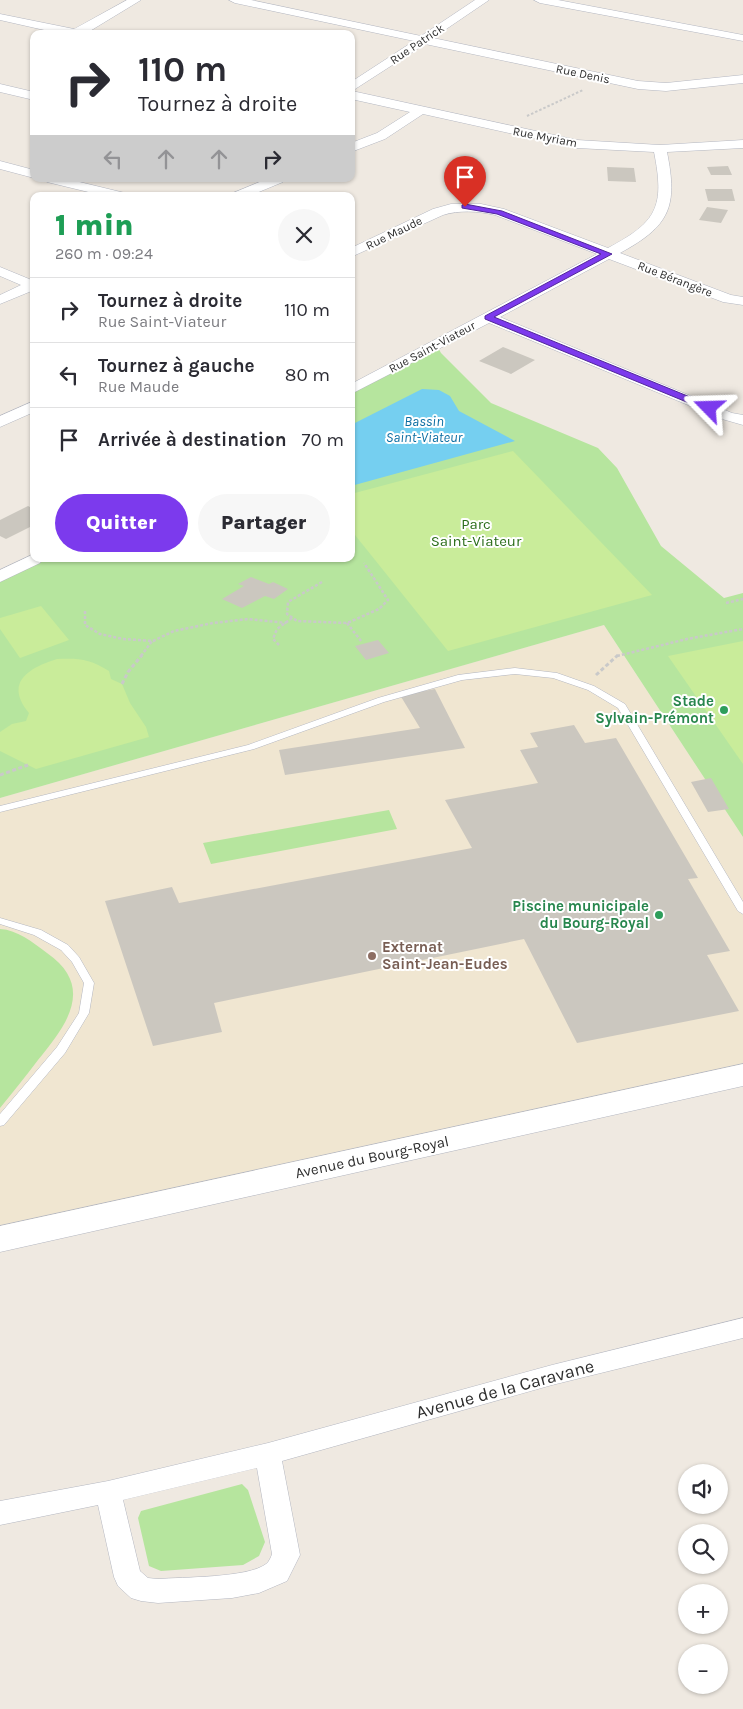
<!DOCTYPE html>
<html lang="fr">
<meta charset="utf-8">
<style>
:root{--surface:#fff;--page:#f7f7f7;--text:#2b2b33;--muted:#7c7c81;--line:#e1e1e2;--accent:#7c3aed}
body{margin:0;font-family:Karla,sans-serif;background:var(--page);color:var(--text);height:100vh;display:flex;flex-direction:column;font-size:19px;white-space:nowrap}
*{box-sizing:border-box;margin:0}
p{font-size:16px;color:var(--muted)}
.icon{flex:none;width:28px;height:28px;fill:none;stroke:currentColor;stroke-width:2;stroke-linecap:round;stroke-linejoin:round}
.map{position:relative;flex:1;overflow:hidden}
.panel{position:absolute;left:30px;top:192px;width:325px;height:370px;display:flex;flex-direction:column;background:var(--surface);border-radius:10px;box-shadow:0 1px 4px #0004}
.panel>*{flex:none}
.top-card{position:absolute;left:30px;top:30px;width:325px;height:152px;border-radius:10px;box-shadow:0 1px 4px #0004;background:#fff;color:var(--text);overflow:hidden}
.fabs{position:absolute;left:678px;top:1464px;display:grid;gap:10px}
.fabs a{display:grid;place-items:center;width:50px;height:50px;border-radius:50%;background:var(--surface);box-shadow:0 1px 4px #0004;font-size:25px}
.pin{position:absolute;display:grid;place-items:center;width:42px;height:42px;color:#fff;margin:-51px -21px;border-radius:50% 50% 50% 0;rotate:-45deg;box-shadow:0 0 5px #0007}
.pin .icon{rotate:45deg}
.me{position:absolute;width:55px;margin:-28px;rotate:292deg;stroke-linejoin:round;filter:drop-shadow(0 0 4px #0008)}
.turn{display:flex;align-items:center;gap:18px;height:105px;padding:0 25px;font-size:22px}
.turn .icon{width:65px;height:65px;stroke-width:2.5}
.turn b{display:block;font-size:35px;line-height:42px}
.lanes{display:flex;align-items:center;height:48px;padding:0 25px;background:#0003;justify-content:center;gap:25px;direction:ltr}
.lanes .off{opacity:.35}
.round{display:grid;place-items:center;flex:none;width:52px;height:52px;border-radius:26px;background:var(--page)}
.head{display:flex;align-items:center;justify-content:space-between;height:85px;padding:0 25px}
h1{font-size:30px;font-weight:800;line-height:38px;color:#1e9e55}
.primary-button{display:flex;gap:10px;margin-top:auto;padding:10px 25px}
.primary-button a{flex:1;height:58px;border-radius:30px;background:var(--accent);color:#fff;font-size:20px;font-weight:800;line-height:58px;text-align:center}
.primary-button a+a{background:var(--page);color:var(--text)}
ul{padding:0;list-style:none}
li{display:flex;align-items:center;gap:15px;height:65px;padding:0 25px;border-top:1px solid var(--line)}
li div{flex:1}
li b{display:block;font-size:19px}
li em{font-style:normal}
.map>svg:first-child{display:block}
.education{fill:#f0e6d1}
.green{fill:#b6e59e}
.pitch{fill:#c9ec9a}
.water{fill:#75cff0}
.building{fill:#cbc7bf}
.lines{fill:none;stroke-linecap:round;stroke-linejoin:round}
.service-casing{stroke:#b4b7c1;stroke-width:1}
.minor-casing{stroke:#b4b7c1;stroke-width:1}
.secondary-casing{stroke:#b4b7c1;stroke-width:1}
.path-far2{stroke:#c9c9c9;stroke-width:2;stroke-dasharray:2.5 2;stroke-linecap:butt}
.path-far1{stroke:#c9c9c9;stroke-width:2.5;stroke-dasharray:3 2;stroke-linecap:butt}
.path{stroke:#c9c9c9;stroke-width:3;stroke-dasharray:4 2.5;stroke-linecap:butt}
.service{fill:#fff;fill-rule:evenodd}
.minor{fill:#fff;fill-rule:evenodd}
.secondary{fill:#fff;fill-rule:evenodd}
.route{fill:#7c3aed;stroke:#51269a}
.leisure-dot{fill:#2e9e5b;stroke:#fff;stroke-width:2}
.education-dot{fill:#8d6e63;stroke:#fff;stroke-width:2}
.labels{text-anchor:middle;stroke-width:4;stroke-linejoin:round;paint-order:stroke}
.far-street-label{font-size:12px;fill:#2e2e2e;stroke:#fff}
.far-water-label{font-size:14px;font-style:italic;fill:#0d6fa3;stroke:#fff}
.park-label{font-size:15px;fill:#2c6e1b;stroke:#fff}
.leisure-label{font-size:15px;font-weight:bold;fill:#27864d;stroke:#fff;text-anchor:end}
.education-label{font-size:15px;font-weight:bold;fill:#785e54;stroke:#fff;text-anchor:start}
.street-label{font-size:15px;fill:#2e2e2e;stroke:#fff}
.near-street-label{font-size:18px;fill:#2e2e2e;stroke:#fff}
</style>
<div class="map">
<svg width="743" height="1709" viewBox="0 0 743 1709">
<rect width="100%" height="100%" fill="#efe9e1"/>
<path class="education" d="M604,625L743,837V1075L0,1239V798Z"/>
<path class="green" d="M436,344L441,353L491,403L598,448L617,468L661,546L724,598L743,593V837L604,625L0,798V577L34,559H351V390Z
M389,810L397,829L211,864L203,843Z
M0,929C18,930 32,942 47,953C96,987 66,1026 38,1060C26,1076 13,1092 0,1108Z
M242,1484L248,1490L265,1542L259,1556L243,1565L161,1571L149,1566L138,1518L141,1511Z"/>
<path class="pitch" d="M513,451L652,595L448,651L351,530V494Z
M41,606L69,640L20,658L0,629V618Z
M743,641V764L668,656Z
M57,659C79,658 90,659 109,671L111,679L122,684L130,703L146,727L149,737L36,769L0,751V732L12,724L26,721L29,713C4,683 28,668 57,659Z"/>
<path class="water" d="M422,389L439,390L450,396L459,411L515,441L351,486V425Z"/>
<path class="building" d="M728,166L732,175H711L707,167Z
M607,167L634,168L636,182L608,181Z
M705,189H732L735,201H708Z
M707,207L728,210L721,223L699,220Z
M503,347L535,360L511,374L479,361Z
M28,506L34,509V525L6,539L0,536V520Z
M251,577L269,584L273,582L288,589L274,599L265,596L242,608L222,599L244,586L238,584Z
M378,640L389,653L366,660L355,646Z
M435,689L465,748L285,775L279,750L420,728L400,695Z
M574,725L585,743L616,738L698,878L688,879L730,951L707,955L739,1011L577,1043L524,939L214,1003L222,1032L153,1046L105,901L172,887L179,903L472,848L445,800L538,783L520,750L538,747L530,733Z
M711,778L729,809L708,812L691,782Z"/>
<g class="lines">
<g class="service-casing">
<path id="service" d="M515,668L557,673L594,686L625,704L743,902V914L738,911L618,708L588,690L553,678L515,674L462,680L384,702L254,749L0,812V806L248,745L378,698L458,675Z
M0,918L41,930L68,945L79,957L94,983L89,1013L65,1053L4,1125L0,1126V1114L57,1047L79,1013L84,983L72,962L61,950L34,935L0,924Z"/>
</g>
<g class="minor-casing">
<path id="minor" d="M127,0H141L85,34H62L0,20V14L74,29Z
M229,0H251L421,36L475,0H489L433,38L638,81L666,83L743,75V83L666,91L638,89L425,44L352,91L577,140L660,145L743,140V148L667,152C678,207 670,226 620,253L731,295L743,297V305L723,302L609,259L500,317L732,413L743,415V425L722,419L489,323L351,394V384L597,254L495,215C478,211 459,210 443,215L351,257V248L433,209L451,204H481L504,209L608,248C657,222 665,207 654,152L577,148L423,114L385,139L351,152V143L377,133L410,112L351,99V82L414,41L235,3Z
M534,0H558L743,35V41L540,3Z
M0,84L34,92V100L0,92Z
M0,161L34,170V178L0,169Z
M45,179H67L125,193L127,196H105L47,182Z
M267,179H285L283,182L249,196H231L233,193Z
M0,267L34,281V290L0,304V295L21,285L0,276Z
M34,401V412L0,427V416Z
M34,554V559H42L40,563L0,582V570Z
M743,1318V1338L552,1385L282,1461L300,1555L287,1581L259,1593L232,1598L158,1603L141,1601L131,1598L118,1586L114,1577L98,1505L0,1525V1501L108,1481L268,1443L552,1365ZM257,1468L272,1554C271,1557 269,1562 266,1564C248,1578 182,1577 158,1579L148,1578L140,1571L123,1500Z"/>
</g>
<g class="secondary-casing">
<path id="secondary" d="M743,1064V1086L0,1252V1226Z"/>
</g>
<path class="path-far2" d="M527,116L583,90"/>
<path class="path-far1" d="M322,582L288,602L287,614L297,621L347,623L379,609L388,600L364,563
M726,603L743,599
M85,611V625L100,634L123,639L153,641L174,631L213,623L248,619L286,623
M347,623L361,641
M279,645L273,639L277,629L292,618
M141,656L152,641
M617,656L687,639L743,629"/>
<path class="path" d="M596,675L618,655
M122,684L128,672L142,655
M0,775L28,765"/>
<use href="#service" class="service"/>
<use href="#minor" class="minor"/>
<use href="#secondary" class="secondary"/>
</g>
<path class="route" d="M465,204L502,211L612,254L494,317L712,406V410H706L485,319V316L601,254L497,214L462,208V205Z"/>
<g class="leisure-dot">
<circle cx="724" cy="710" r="5"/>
<circle cx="659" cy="915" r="5"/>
</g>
<circle class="education-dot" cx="372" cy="956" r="5"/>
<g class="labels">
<g class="far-street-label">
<text transform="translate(417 44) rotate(-34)" y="4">Rue Patrick</text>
<text transform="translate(583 74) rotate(12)" y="4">Rue Denis</text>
<text transform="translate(545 137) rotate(11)" y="4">Rue Myriam</text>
<text transform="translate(394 233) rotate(-26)" y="4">Rue Maude</text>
<text transform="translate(675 279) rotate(21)" y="4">Rue Bérangère</text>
<text transform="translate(432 347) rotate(-28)" y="4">Rue Saint-Viateur</text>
</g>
<g class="far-water-label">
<text x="424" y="426">Bassin<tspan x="424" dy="16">Saint-Viateur</tspan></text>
</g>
<g class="park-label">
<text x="476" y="529">Parc<tspan x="476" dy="17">Saint-Viateur</tspan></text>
</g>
<g class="leisure-label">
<text x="714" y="706">Stade<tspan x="714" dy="17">Sylvain-Prémont</tspan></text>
<text x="649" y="911">Piscine municipale<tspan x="649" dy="17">du Bourg-Royal</tspan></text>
</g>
<g class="education-label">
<text x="382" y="952">Externat<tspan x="382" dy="17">Saint-Jean-Eudes</tspan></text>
</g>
<g class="street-label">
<text transform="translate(372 1157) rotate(-12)" y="5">Avenue du Bourg-Royal</text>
</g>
<g class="near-street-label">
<text transform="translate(505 1389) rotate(-15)" y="6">Avenue de la Caravane</text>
</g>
</g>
</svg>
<div class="fabs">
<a><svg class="icon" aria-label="sound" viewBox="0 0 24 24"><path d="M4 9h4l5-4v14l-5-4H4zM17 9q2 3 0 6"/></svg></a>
<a><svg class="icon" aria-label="search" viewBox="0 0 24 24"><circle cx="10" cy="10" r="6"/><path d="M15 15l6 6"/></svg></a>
<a>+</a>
<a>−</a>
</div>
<div class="pin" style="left:465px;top:207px;background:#d93025"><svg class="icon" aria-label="arrive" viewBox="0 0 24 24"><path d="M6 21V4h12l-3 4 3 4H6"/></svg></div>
<svg class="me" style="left:709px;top:408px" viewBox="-20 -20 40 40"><path d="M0-17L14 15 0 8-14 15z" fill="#7c3aed" stroke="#fff" stroke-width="4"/></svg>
<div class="top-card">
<div class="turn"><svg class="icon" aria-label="right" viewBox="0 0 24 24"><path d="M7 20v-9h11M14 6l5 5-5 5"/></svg><div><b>110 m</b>Tournez à droite</div></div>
<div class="lanes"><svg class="icon off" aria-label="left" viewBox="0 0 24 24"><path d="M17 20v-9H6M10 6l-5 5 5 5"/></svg><svg class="icon off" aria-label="ahead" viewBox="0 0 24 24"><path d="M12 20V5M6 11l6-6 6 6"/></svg><svg class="icon off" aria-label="ahead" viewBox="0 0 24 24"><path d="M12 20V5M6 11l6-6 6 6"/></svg><svg class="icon" aria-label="right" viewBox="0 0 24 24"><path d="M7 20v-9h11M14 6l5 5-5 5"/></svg></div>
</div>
<section class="panel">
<div class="head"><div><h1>1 min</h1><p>260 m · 09:24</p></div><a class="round"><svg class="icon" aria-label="close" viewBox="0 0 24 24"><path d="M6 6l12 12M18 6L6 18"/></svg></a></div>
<ul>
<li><svg class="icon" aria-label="right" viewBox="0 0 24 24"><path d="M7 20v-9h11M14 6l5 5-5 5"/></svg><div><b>Tournez à droite</b><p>Rue Saint-Viateur</p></div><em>110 m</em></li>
<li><svg class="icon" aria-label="left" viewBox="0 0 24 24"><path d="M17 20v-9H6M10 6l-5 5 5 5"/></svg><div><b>Tournez à gauche</b><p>Rue Maude</p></div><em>80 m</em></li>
<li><svg class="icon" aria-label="arrive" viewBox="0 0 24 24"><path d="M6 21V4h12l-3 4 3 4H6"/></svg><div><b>Arrivée à destination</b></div><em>70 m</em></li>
</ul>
<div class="primary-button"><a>Quitter</a><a>Partager</a></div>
</section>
</div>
